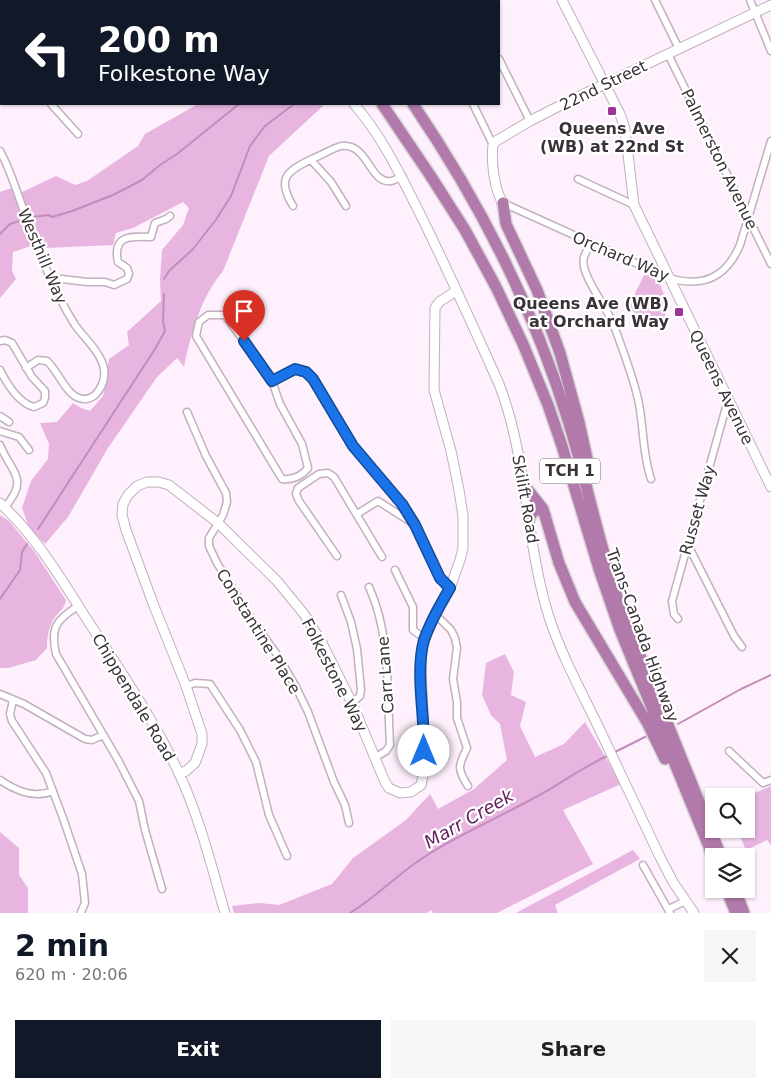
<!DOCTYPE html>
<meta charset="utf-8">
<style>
:root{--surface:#fff;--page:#f6f6f6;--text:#202124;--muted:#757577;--accent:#111827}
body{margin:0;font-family:"DejaVu Sans",sans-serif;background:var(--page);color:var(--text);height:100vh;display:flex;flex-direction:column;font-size:19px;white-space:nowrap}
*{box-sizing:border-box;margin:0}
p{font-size:16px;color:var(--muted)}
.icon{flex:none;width:28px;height:28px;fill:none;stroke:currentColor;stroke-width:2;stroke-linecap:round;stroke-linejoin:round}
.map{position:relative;height:913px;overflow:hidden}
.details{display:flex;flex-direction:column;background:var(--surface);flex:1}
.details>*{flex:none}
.top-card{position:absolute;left:0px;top:0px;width:500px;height:105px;box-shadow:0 1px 4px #0004;background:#111827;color:#fff;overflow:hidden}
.buttons{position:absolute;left:705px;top:788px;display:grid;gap:10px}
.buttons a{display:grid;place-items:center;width:50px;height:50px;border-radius:0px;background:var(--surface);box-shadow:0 1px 4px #0004;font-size:25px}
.pin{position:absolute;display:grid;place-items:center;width:42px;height:42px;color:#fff;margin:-51px -21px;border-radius:50% 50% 50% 0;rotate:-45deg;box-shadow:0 0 5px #0007}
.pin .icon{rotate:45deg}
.me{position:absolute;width:55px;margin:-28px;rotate:0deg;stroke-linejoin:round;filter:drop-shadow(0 0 4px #0008)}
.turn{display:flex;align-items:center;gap:18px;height:105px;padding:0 15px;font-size:22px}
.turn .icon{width:65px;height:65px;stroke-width:2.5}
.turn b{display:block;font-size:35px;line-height:42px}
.round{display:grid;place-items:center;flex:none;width:52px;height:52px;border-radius:0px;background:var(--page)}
.overview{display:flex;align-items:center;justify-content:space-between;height:85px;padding:0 15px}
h1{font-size:30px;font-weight:700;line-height:38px;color:var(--accent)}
.cta{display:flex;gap:10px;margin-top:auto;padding:10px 15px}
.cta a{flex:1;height:58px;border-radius:0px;background:var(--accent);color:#fff;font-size:20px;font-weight:700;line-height:58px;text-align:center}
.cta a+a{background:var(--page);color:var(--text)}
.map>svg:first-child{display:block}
.green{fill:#e7b5e0}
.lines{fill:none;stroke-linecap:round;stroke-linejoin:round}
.stream{stroke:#c28dbb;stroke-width:2}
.street-casing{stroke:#c1b0be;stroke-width:9}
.secondary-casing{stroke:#c1b0be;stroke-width:11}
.highway-casing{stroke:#d7d6d7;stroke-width:14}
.street{stroke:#fff;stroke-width:6}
.secondary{stroke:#fff;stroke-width:9}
.highway{stroke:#b27aab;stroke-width:11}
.route-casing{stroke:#114b97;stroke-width:12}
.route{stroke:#1a73e8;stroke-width:9}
.poi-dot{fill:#9e3496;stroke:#fff;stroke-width:2}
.labels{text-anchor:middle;stroke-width:4.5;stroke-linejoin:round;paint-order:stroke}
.shield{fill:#fff;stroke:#747074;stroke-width:1}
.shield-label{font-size:15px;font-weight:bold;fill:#393238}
.street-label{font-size:16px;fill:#393238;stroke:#fff}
.poi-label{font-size:16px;font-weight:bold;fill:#393238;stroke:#fff}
.water-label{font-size:18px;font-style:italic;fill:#62225c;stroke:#fff}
</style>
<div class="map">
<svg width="771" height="913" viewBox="0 0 771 913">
<rect width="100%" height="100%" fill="#fef0fc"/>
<path class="green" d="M198,104H325L269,156L223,271C201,297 191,333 184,367L177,358L157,377L108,448L68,517L45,544L29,527L22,508L31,481L48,459L49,444L40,423L57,422L73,403L81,408L90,411L103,396L109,359L129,345L127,332L161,301L160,279L162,250L183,225L189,208L183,202L133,228L116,233L113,245L45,248L20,193L56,176L75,185L87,181L138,146L145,134Z
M12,188L34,245L13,252L12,271L16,279L0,298V192Z
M645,273L659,280L666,301L665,319L649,329L629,306Z
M0,515L9,521L34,551L66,600C65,609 58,612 53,620C48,630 47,638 47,648L36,660L8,668H0Z
M505,654L514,672L511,695L526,702L520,726L535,757L564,744L585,722L621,784L563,810L593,864L497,913H433L431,910L427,913H234L232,906L259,903L279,905L332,884L353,858L406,820L430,794L438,809L474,789L507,760L500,724L491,715L482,695L486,663Z
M771,786V845L767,840L746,850L737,829H746V797Z
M0,832L19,848V875L28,888V913H0Z
M633,850L640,859L555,905L558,913H516Z"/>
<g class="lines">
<path class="stream" d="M137,1L138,0
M33,217L48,215L52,217L72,211L113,195L142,180L160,165L177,154L239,104
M0,234L10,224L25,219
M164,279L169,271L193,249L215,221L231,196L250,146L265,126L294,104
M38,529L155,349L165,331L163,321L164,294
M0,599L20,570L22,552L27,544
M678,724L741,689L771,675
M613,753L649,735
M350,913C373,899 392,880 414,864C451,838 494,820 534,798C559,785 581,768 607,756"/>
<g class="street-casing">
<path id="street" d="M469,0L470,1
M655,0L679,49
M750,0L771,51
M668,54L771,264
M0,56L1,57
M499,59L530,121
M51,104L78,134
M473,104L493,145
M0,151C11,171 17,193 25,214C39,252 53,290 75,325C84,338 101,352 104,369C106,382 96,404 79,398C66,394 58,371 47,361L38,360L26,368
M311,160L331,182L346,206
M578,179L634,205
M503,203L669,278C703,288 726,278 740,245L771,141
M293,206C276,178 287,171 312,159C322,155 331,149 341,146C369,143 369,184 391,181C394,181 398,178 402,176
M591,244C589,248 585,253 584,257C579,273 606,306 613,323C622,348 632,373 638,399C644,426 642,453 651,479
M51,281L62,279L87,282H105L114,285L127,279L129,274L127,268L118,262C112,235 131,236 151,237L155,223L166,219L170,216
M208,315H225L272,381L280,404L302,444L308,468C301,477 293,480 282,479L196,336L199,322Z
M0,341L5,340L12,343L32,377L45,391V398L43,403L34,407C18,403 7,384 0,370
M272,381L295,369L306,372L313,379L353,446L402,504L415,525L440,578L450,588
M187,412L206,456L226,493L227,502L223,515L209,538V546L217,563L254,623L278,656L296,687L308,712L334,782L345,805L349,823
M0,416L9,422
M0,431L19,437L29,450
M0,445C11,473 30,478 5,507
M357,514L378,501L414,524
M688,545L734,636L742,647
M337,556L299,501L296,494L298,488L319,474L328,473L334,477L382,557
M395,570L413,607V630L425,639
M369,587C391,634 387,694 390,745L386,751L374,758
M341,595L351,622L357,649L361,690L360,696L352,703
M78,606C56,620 50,628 56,654L118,760L139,801L145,830L162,889
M435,614L451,630L455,638L457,648L453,679L457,702V718L467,748C458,766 457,769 468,786
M678,619L674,614L672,601L728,400
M186,686L195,683L210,684L240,730L256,762L269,815L287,856
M0,694L24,704L85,739L92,740L103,735
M13,700L10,714L12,721L46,773L63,818L82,874L85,903L81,912
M729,751L763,783L771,780
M0,780C16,791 34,799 53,791
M643,865L670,913
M669,909L685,901"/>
</g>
<g class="secondary-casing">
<path id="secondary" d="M82,0L83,1
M187,0L188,1
M271,0V1
M562,0L620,114L625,129L634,205L771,487
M400,1L402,0
M354,104C380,134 397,168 415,204C445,263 472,324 499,384C528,459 525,541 549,617C561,654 580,689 597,724C618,768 639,813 660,857L673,882L694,913
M503,203C494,190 491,160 493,145L496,141L530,121L565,103L771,5
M0,503C36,536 62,580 88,621C121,672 157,724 182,780C201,823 212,868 225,913
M179,774L186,771L195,763L202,744V734L186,686L154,606L126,530L122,515L123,504L128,495L137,486L147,482H159L169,485L218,523L277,581L304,614L322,643L352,703L385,782L389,788L400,793L411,792L421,785L423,776L424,736L421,668L422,649L425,639L435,614L450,588L460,560L463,548V516L459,490L451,451L434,390L435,308L439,302L456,291"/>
</g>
<g class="highway-casing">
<path id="highway" d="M286,0V1
M316,0L317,1
M344,0L345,1
M379,1V0
M382,104L430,175L465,230L496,287L523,344L548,405L562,446L599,569L620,630L714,859
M413,104C479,201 533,307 568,420C587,482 599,545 620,606L721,856
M503,203L506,224L537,290L560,353L579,422L590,472
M524,485L543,509L559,563L575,602L648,724L665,759
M529,521L531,514L536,510H542L545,515
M726,889L736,913
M735,889L744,913"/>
</g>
<use href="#street" class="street"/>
<use href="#secondary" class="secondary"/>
<use href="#highway" class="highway"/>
</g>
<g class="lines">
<g class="route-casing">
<path id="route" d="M244,341L272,381L295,369L306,372L313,379L353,446L402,504L415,525L440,578L450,588C440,605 430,622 424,640C415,672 425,717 424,751"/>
</g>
<use href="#route" class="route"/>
</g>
<g class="poi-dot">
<rect x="607" y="106" width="10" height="10" rx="2.5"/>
<rect x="674" y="307" width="10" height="10" rx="2.5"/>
</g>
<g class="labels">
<rect class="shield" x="540" y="458.5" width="60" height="25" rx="4"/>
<g class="shield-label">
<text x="570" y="476">TCH 1</text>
</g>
<g class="street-label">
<text transform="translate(603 85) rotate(-26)" y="6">22nd Street</text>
<text transform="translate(720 159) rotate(64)" y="6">Palmerston Avenue</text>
<text transform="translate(43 256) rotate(67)" y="6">Westhill Way</text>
<text transform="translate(621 256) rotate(23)" y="6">Orchard Way</text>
<text transform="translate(722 387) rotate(64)" y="6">Queens Avenue</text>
<text transform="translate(526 499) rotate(80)" y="6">Skilift Road</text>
<text transform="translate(697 510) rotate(-74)" y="6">Russet Way</text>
<text transform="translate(259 631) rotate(58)" y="6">Constantine Place</text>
<text transform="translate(643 635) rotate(70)" y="6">Trans-Canada Highway</text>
<text transform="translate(335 675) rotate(63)" y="6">Folkestone Way</text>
<text transform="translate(385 675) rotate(-94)" y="6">Carr Lane</text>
<text transform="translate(134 697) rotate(59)" y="6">Chippendale Road</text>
</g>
<g class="poi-label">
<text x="612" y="134">Queens Ave<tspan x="612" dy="18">(WB) at 22nd St</tspan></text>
<text x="669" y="309" text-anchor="end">Queens Ave (WB)<tspan x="669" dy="18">at Orchard Way</tspan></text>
</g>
<g class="water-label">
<text transform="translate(469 819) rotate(-30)" y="6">Marr Creek</text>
</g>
</g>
</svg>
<div class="buttons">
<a><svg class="icon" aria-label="search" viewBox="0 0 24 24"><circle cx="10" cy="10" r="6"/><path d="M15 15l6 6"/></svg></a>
<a><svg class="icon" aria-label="layers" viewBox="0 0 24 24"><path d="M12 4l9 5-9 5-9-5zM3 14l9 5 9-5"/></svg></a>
</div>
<div class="pin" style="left:244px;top:341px;background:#d93025"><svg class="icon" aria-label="arrive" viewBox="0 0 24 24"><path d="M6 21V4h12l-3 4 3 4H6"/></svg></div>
<svg class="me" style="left:424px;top:751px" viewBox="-20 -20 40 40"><circle r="19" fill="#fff"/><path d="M0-13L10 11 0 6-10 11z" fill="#1a73e8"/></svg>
<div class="top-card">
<div class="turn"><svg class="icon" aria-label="left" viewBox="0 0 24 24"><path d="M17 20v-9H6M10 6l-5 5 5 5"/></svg><div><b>200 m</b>Folkestone Way</div></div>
</div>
</div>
<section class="details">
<div class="overview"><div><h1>2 min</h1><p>620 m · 20:06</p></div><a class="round"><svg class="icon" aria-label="close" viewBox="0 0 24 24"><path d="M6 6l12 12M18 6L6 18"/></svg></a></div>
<div class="cta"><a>Exit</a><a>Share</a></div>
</section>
